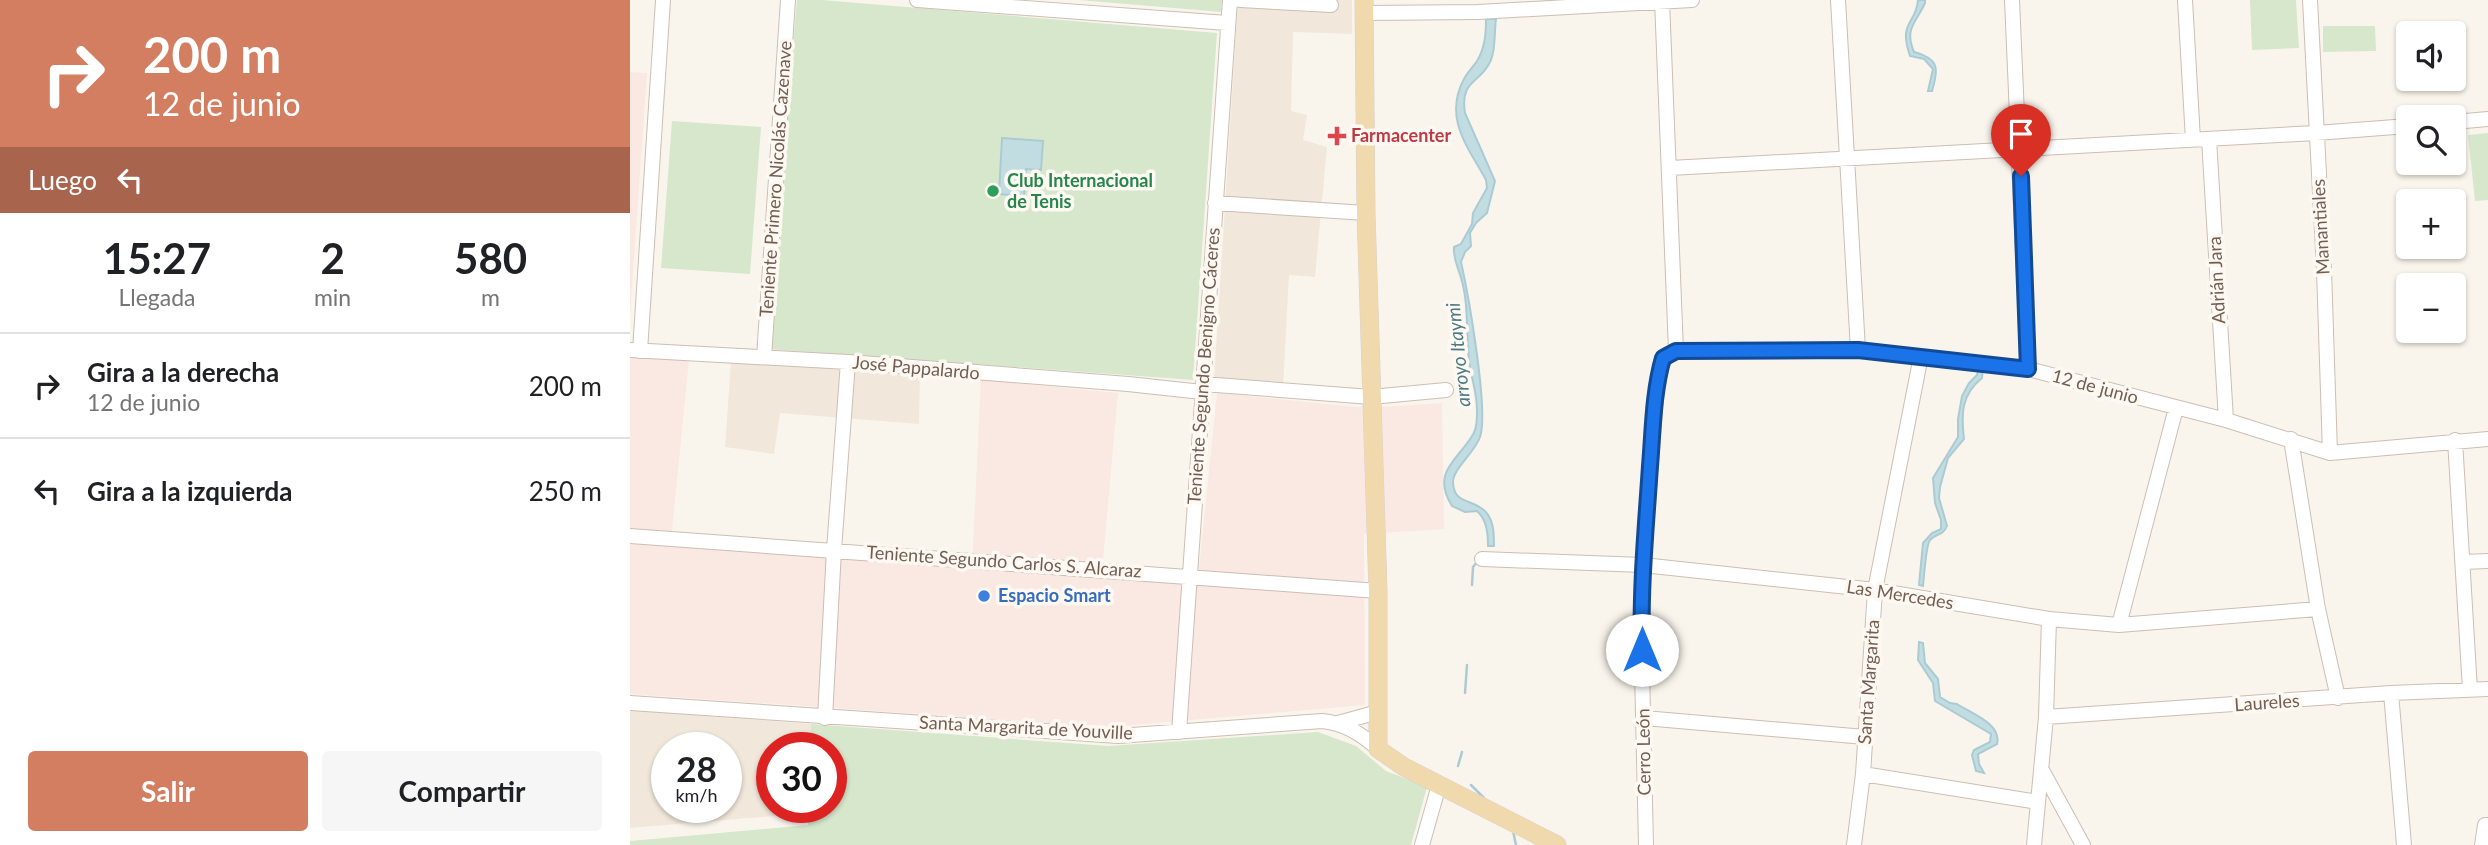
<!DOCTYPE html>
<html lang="es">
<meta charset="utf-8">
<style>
:root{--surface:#fff;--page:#f6f6f6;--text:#202124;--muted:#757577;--line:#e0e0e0;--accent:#d47e61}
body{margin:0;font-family:Lato,sans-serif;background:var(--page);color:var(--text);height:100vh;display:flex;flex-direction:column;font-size:26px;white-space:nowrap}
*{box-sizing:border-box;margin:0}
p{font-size:23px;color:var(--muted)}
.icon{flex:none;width:38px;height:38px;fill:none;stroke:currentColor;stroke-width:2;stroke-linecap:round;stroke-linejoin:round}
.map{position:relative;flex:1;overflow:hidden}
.drawer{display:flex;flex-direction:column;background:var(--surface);width:630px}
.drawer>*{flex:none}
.hud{background:#d47e61;color:#fff;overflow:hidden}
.fabs{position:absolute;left:1766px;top:21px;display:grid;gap:14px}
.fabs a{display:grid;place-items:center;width:70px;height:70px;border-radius:7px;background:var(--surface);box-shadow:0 2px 5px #0004;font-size:35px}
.speed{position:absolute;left:21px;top:732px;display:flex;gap:14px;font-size:35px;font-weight:700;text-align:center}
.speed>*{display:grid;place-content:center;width:91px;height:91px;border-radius:50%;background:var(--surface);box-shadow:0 2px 5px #0004;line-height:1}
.speed small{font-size:18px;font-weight:400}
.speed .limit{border:10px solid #d22;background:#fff;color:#111}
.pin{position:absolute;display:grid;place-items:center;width:60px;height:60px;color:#fff;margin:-72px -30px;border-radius:50% 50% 50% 0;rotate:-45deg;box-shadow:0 0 7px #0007}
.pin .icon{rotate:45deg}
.me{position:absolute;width:77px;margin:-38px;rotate:0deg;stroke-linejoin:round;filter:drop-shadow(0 0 5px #0008)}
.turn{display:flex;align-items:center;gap:24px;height:147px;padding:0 28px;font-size:32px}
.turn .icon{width:91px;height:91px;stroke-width:2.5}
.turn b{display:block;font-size:49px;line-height:60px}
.then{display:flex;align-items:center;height:66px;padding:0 28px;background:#0003;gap:14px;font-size:26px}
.eta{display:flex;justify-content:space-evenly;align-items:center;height:119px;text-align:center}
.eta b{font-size:42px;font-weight:700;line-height:49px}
.action{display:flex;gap:14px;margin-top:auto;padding:14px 28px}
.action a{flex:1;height:80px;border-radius:7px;background:var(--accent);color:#fff;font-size:28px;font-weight:700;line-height:80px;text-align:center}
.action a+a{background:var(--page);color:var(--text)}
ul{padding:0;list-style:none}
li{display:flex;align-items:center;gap:21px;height:105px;padding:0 28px;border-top:2px solid var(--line)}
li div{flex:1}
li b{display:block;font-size:26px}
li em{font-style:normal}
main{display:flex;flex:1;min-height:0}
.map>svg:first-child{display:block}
.residential{fill:#f1e8db;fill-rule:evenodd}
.commercial{fill:#f9e9e2}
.green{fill:#d6e7cc}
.water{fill:#c2dde2;stroke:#aacbd3;stroke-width:2}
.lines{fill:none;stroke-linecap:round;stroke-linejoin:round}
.stream{stroke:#aacbd3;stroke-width:2.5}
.minor-casing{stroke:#ccbeb3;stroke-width:16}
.major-casing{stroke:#d8d2cf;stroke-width:19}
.minor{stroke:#fff;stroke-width:14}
.major{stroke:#f0d9ad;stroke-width:18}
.route-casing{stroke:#114b97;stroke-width:18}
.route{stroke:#1a73e8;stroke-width:12}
.health-dot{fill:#e0444e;stroke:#fdf9f2;stroke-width:2.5}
.leisure-dot{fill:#2e9e5b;stroke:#fdf9f2;stroke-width:2.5}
.shop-dot{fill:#3f7fe0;stroke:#fdf9f2;stroke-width:2.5}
.labels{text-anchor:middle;stroke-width:7;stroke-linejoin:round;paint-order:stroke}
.health-label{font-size:18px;font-weight:bold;fill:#be3a42;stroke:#fdf9f2;text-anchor:start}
.street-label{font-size:18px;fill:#735e52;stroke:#fdf9f2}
.leisure-label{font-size:18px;font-weight:bold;fill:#27864d;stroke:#fdf9f2;text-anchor:start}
.shop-label{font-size:18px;font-weight:bold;fill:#366cbe;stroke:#fdf9f2;text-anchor:start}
.water-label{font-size:19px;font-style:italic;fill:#4d7983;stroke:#fdf9f2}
</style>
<main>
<section class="drawer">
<div class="hud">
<div class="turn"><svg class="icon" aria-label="right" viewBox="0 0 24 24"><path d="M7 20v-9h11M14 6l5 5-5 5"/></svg><div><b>200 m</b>12 de junio</div></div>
<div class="then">Luego<svg class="icon" aria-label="left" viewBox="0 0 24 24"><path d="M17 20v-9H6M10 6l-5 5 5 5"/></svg></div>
</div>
<div class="eta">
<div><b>15:27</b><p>Llegada</p></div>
<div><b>2</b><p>min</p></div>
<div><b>580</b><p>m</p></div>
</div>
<ul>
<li><svg class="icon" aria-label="right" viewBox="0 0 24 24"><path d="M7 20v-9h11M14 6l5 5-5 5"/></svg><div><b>Gira a la derecha</b><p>12 de junio</p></div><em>200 m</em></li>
<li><svg class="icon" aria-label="left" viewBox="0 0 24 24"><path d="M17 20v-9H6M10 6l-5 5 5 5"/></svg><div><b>Gira a la izquierda</b></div><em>250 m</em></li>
</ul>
<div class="action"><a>Salir</a><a>Compartir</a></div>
</section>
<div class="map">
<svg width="1858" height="845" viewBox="0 0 1858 845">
<rect width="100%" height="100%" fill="#faf5ec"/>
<path class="residential" d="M608,0H722V34L663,32L661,111L677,115L673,140L697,147L685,277L659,275L653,388L584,380Z
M101,361L290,375L289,424L150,413L144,454L95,447Z
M0,710L181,724L180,747H142V807H178V813L0,828ZM37,747H96V807H37Z"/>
<path class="commercial" d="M0,72L17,73L0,315Z
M0,357L59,360L42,531L0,528Z
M351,380L488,393L472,572L568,578L587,393L737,408L812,403L814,529L734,534L735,705L480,727L0,694V542L342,567Z"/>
<path class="green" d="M167,0H192L587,33L563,380L137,349Z
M449,0H592L591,12Z
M1620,0H1666L1669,48L1622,50Z
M1693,26H1745L1746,51L1693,52Z
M42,121L131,127L120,274L31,268Z
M1858,133V200L1845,201L1838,135Z
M181,724L478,746L688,732L726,746L756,771L797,787L781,845H0V841L178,825V807H201V747H180Z"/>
<path class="water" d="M1288,0H1295V3C1286,23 1274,28 1284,52C1309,59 1309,68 1302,91H1298L1303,69L1294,59L1280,56C1268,21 1286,25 1288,0Z
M856,19H866C864,33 866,52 859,64C848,84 830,81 835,113L865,181L857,213L846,223L840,233L841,246L835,252L831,262C838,293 859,410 850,437C845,452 824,468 823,481C823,503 839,499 851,508C864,516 864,533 864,546H858C858,534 857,520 847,511L835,512L822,506C801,472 827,461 842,436C847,429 847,419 847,410C847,395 843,383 840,368C835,339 840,307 831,278C828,267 823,259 824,247L831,244L842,224L843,213L857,188L856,180C838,147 813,118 834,79C837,73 843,67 847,61C855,48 856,34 856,19Z
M372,138L413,141L411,170L396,169L394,196L369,194Z
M1349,367H1353L1352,378C1331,395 1331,414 1334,439L1318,458L1310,487L1309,498L1317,526C1313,536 1306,533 1300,540C1296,545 1294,577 1293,586L1289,585L1293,543L1302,533L1311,529V520L1305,503L1303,478L1328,437V419L1332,396L1339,383L1347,375Z
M1289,642L1293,643L1295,663L1308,679L1310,697L1320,703L1327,704C1342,714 1372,724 1367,744L1348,754L1349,764L1354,773L1346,771L1342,755L1344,750L1360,742L1361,734L1305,701L1303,683L1288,660Z"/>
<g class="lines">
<path class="stream" d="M842,585L843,567L847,562
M835,693L837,665
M828,766L832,752
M841,785L854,798
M883,831L886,845"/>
<g class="minor-casing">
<path id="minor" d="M287,0L597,23
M610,0L701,5
M1032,0L1046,351
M1208,0L1228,350
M1382,0L1398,369
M1555,0L1563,140
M1680,0L1694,270L1700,453
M734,13L848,12L1062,0
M1824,122L1858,119
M1579,139L1596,420
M1040,168L1686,133L1778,126
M585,203L736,213
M0,350L218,362L498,384L572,392
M10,351L33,0
M134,357L158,0
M573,384L741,397L816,390
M1661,439L1688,609L1708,698
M1825,440L1840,690
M0,536L748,591
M852,559L1013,565L1245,590L1419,619L1489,625L1688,609
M1833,562L1858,561
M1489,625L1546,408
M1761,693L1774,845
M0,703L488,736L692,721C714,723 732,734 748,749
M1416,717L1761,693L1858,689
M195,718L204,550L218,362
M1014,718L1235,737
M708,723L748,712
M549,732L600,0
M1412,770L1453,845
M1233,774L1408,802
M792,845L809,785
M1016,845L1011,627L1013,565L1026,396L1031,366L1038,354L1046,351L1228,350L1398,369L1596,420L1700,453L1858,439
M1224,845L1233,774L1245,590L1291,356
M1404,845L1416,717L1419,619
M1852,845L1855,825H1858"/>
</g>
<g class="major-casing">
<path id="major" d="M734,0L736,213L748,591V749L774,767L927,845"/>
</g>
<use href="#minor" class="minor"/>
<use href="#major" class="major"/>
</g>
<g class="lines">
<g class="route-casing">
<path id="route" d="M1012,650C1010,588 1016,527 1020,466C1023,430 1023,393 1033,358L1046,351L1228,350L1398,369L1391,176"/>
</g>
<use href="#route" class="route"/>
</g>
<path class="health-dot" d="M703.5 125.5h7v7h7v7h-7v7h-7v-7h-7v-7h7z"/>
<circle class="leisure-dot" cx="363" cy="191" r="7"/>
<circle class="shop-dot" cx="354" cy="596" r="7"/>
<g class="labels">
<g class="health-label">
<text x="721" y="142">Farmacenter</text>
</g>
<g class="street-label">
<text transform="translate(146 179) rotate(-86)" y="6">Teniente Primero Nicolás Cazenave</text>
<text transform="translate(1691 227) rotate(-93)" y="6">Manantiales</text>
<text transform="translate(1587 280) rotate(-93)" y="6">Adrián Jara</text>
<text transform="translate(574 366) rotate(-86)" y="6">Teniente Segundo Benigno Cáceres</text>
<text transform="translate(286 368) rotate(5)" y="6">José Pappalardo</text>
<text transform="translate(1465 387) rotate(15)" y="6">12 de junio</text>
<text transform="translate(374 562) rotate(4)" y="6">Teniente Segundo Carlos S. Alcaraz</text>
<text transform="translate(1270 595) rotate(9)" y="6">Las Mercedes</text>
<text transform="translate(1239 682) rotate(-86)" y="6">Santa Margarita</text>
<text transform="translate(1637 703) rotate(-4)" y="6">Laureles</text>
<text transform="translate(396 728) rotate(3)" y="6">Santa Margarita de Youville</text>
<text transform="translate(1014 752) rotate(-91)" y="6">Cerro León</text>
</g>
<g class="leisure-label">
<text x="377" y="187">Club Internacional<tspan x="377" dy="21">de Tenis</tspan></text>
</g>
<g class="shop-label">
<text x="368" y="602">Espacio Smart</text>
</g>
<g class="water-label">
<text transform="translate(828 355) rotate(-96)" y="7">arroyo Itaymi</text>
</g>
</g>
</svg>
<div class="fabs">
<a><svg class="icon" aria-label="sound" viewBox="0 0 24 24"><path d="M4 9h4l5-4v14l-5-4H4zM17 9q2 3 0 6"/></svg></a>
<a><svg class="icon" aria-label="search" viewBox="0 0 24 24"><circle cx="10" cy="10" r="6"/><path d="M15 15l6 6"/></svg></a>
<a>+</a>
<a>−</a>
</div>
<div class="speed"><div>28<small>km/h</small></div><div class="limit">30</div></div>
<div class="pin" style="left:1391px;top:176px;background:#d93025"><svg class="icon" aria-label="arrive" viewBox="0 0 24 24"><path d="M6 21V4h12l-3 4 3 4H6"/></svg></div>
<svg class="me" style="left:1012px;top:650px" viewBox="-20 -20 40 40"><circle r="19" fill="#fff"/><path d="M0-13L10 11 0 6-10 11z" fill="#1a73e8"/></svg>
</div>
</main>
